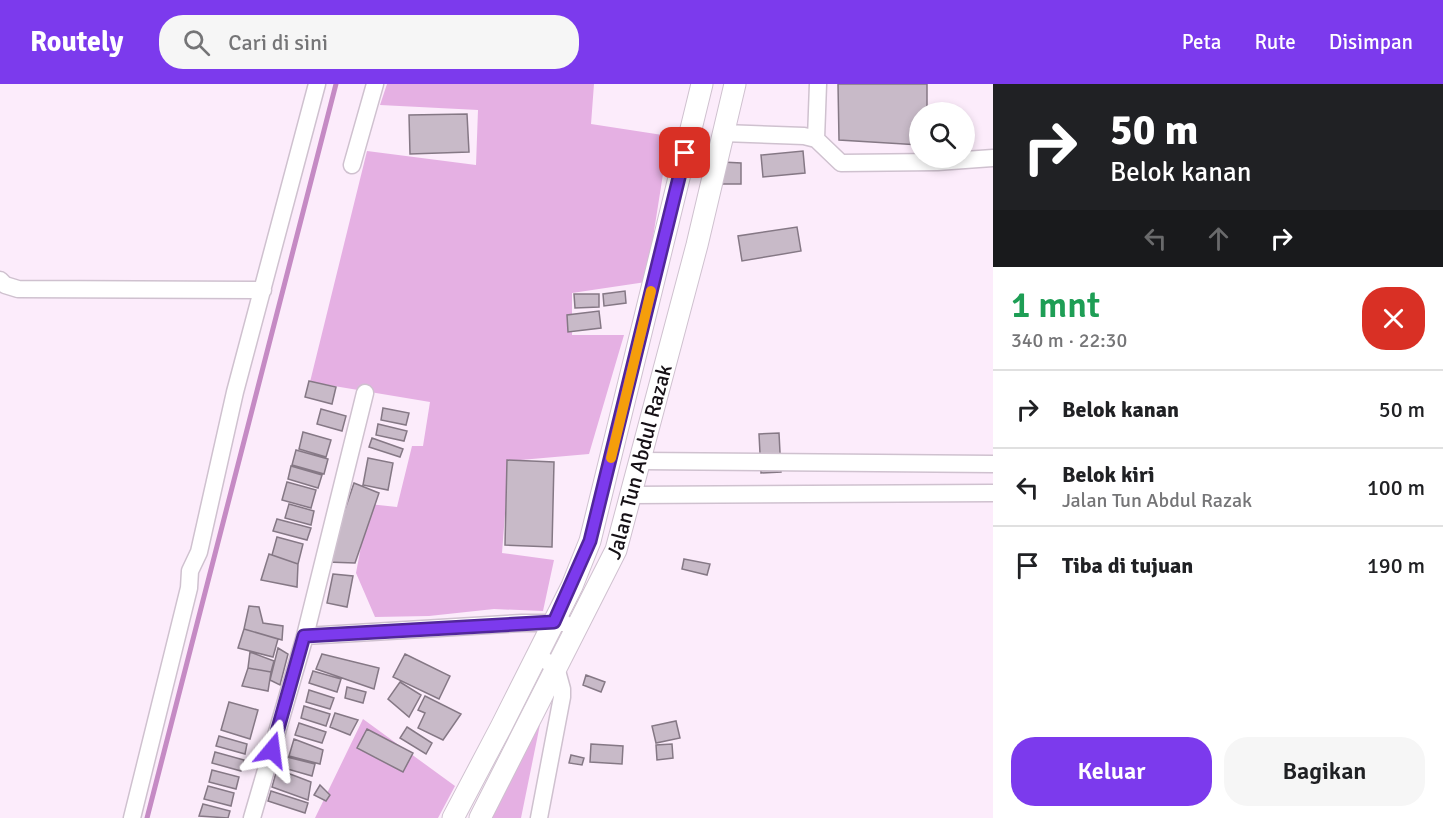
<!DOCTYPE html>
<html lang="id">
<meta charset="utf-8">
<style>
:root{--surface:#fff;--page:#f6f6f6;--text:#202124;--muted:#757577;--line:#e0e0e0;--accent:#7c3aed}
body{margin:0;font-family:Signika,sans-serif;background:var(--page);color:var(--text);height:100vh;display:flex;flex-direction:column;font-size:22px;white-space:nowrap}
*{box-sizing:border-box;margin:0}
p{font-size:20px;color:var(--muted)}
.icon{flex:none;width:33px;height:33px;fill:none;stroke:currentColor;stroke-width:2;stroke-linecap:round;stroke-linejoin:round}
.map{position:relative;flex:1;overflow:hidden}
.sheet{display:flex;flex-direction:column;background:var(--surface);width:450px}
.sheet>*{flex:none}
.hud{background:#202124;color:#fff;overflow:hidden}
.fabs{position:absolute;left:909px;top:18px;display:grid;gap:12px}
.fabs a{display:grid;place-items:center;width:66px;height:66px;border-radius:50%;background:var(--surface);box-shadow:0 3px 9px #0003;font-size:30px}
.pin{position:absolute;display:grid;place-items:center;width:51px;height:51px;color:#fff;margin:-26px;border-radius:12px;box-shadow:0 3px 9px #0006}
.me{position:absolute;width:66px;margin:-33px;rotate:16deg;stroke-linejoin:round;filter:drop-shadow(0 0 4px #0008)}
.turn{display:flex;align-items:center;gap:21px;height:126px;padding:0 18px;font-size:27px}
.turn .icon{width:78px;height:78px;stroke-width:2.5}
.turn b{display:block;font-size:42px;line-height:51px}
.lanes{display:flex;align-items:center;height:57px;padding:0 18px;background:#0003;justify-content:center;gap:30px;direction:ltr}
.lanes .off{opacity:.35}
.round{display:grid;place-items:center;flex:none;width:63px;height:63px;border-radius:24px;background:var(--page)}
.overview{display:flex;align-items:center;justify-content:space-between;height:102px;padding:0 18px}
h1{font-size:36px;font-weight:600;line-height:45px;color:#1e9e55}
.primary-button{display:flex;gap:12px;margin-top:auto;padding:12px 18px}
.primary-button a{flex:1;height:69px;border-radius:24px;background:var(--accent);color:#fff;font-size:24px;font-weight:600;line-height:69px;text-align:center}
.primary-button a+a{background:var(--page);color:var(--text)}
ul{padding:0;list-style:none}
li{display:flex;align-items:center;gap:18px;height:78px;padding:0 18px;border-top:2px solid var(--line)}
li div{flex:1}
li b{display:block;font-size:22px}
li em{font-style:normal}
header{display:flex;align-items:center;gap:36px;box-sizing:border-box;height:84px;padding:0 30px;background:var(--accent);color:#fff}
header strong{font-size:28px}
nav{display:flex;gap:33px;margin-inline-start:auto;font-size:21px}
.search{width:420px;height:54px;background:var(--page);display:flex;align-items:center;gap:15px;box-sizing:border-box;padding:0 21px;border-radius:24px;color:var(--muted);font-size:22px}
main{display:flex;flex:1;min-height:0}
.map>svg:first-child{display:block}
.green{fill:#e5b0e3}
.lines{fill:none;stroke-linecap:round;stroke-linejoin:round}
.stream{stroke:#c58ac4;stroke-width:5}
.building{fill:#c8bac8;stroke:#857885;stroke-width:1.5}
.minor-casing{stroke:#cfc1cf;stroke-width:19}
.major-casing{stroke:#cfc1cf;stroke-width:23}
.minor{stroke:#fff;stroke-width:16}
.major{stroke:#fff;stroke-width:21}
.route-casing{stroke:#51269a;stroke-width:15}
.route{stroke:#7c3aed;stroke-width:10}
.slow{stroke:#f59e0b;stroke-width:10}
.labels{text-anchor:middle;stroke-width:6;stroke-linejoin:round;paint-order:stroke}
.street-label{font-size:21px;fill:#151015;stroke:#fff}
</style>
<header>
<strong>Routely</strong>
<div class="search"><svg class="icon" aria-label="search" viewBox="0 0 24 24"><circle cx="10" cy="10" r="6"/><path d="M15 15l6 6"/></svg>Cari di sini</div>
<nav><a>Peta</a><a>Rute</a><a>Disimpan</a></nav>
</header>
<main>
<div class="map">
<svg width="993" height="734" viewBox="0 0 993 734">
<rect width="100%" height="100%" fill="#fcecfb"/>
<path class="green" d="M387,0H594L591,40L669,52L646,198L572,209V251H624L589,370L509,377L502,469L554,476L543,527L494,525L429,532L375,533L356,489L369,420L397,423L412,362H423L430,318L310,298L367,67L476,81L478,26L380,21Z
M547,606L521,734H480Z
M363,635L455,702L438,734H315Z"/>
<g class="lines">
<path class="stream" d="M147,734L336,0"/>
</g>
<path class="building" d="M838,0H927V28H920V61L839,56Z
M467,30L469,68L410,70L409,31Z
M803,67L805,89L763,93L761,71Z
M722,78L741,79V100H722Z
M797,143L801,167L742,177L738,152Z
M625,207L626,219L604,222L603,210Z
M574,210H599V223L575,224Z
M599,227L601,244L568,248L567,231Z
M309,297L336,303L332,320L305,313Z
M383,324L409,329L406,341L381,336Z
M321,325L346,332L342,347L317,340Z
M378,340L407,347L404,357L376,351Z
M303,348L331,356L326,373L299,365Z
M779,349L781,388L761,389L759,350Z
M372,354L403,365L400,373L369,363Z
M296,366L328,375L324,390L292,381Z
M368,374L393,379L388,406L363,401Z
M507,376L554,378L552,463L505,461Z
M291,382L322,391L318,404L288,395Z
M287,398L316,406L311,424L282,416Z
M354,399L379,409L355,479L327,478Z
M289,420L314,427L311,441L285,434Z
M277,435L311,444L307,456L273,447Z
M277,453L303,460L298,480L272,471Z
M269,470L298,480L297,503L261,496Z
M684,475L710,480L707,491L682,485Z
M333,490L353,492L347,523L327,519Z
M249,522L259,523L263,539L283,542L282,556L244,545Z
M244,545L278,555L273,573L238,564Z
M278,564L288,570L280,601L270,596Z
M250,568L274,577L271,588L248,584Z
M322,570L379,584L374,605L316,585Z
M405,570L450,592L439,615L393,593Z
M248,584L271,588L268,607L242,602Z
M313,587L341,595L337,608L309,599Z
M586,591L605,598L601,608L583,601Z
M400,598L421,611L409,633L388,615Z
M347,603L366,608L363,619L345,614Z
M309,606L334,614L330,625L306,618Z
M425,612L461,630L443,656L418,644L425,629L418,626Z
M229,618L258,626L250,655L221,646Z
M304,622L330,630L326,642L301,634Z
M335,629L358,636L350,651L330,643Z
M676,637L680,654L656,659L652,642Z
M299,639L326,648L322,659L295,651Z
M407,643L432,659L426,670L400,654Z
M367,645L413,669L403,688L357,664Z
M219,652L247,660L245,670L216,662Z
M294,655L323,666L320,680L289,672Z
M591,660L623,662L622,680L590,678Z
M672,660L673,674L657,676L656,661Z
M215,668L244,676L241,687L212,679Z
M571,671L584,674L582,681L569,679Z
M287,673L315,680L312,692L284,684Z
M277,685L311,698L308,716L272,703Z
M212,686L239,693L236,705L209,698Z
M320,701L330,711L326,717L314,711Z
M208,702L234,709L231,722L204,715Z
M271,707L308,719L305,729L268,717Z
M203,720L230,727L228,734L199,732Z"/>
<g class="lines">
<g class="minor-casing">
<path id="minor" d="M723,49L804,52L816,55L818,0
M816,55L841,79L937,78L993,74
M352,81L375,0
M0,196L5,201L18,205L263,206
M640,377L993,380
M630,411L993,409
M305,552L522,539H564
M536,571L556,583L562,605V613L539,734
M132,734L189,504L190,487L199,468L235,308L317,0
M252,734L305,552L365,309"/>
</g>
<g class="major-casing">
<g id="major">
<path d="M453,734L501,643L572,502L590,457L702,0"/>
<path id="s1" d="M480,734L616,466L697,161L735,0"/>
</g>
</g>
<use href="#minor" class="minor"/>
<use href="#major" class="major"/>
</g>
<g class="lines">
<g class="route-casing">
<path id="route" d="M272,666L304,552L554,538L590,457L685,69"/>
</g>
<use href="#route" class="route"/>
<path class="slow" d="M611,374L651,207"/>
</g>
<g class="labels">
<g class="street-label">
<text dy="7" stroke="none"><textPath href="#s1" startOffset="392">Jalan Tun Abdul Razak</textPath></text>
</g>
</g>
</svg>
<div class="fabs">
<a><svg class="icon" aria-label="search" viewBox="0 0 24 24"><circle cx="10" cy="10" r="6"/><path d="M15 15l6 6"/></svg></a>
</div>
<div class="pin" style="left:685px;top:69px;background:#d93025"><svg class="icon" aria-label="arrive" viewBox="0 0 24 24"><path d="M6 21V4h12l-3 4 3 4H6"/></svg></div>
<svg class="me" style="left:272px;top:666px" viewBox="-20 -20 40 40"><path d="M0-17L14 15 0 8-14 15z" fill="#7c3aed" stroke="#fff" stroke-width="4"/></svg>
</div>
<section class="sheet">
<div class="hud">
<div class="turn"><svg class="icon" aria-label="right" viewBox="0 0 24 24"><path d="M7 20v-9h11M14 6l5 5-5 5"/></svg><div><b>50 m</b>Belok kanan</div></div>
<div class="lanes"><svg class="icon off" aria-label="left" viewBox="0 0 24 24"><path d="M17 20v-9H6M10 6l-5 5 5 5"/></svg><svg class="icon off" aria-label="ahead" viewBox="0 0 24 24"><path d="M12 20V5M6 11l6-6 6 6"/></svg><svg class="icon" aria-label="right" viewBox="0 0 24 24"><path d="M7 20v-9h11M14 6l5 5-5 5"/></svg></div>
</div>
<div class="overview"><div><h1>1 mnt</h1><p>340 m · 22:30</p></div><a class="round" style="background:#d93025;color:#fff"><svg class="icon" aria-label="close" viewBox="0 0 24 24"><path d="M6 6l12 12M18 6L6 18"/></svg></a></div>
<ul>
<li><svg class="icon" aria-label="right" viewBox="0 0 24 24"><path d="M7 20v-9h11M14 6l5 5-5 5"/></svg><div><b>Belok kanan</b></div><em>50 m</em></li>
<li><svg class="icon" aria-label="left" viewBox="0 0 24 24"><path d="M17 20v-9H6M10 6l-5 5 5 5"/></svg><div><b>Belok kiri</b><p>Jalan Tun Abdul Razak</p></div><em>100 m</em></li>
<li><svg class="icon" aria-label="arrive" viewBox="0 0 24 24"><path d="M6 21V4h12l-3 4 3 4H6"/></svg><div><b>Tiba di tujuan</b></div><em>190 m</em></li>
</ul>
<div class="primary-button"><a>Keluar</a><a>Bagikan</a></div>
</section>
</main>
